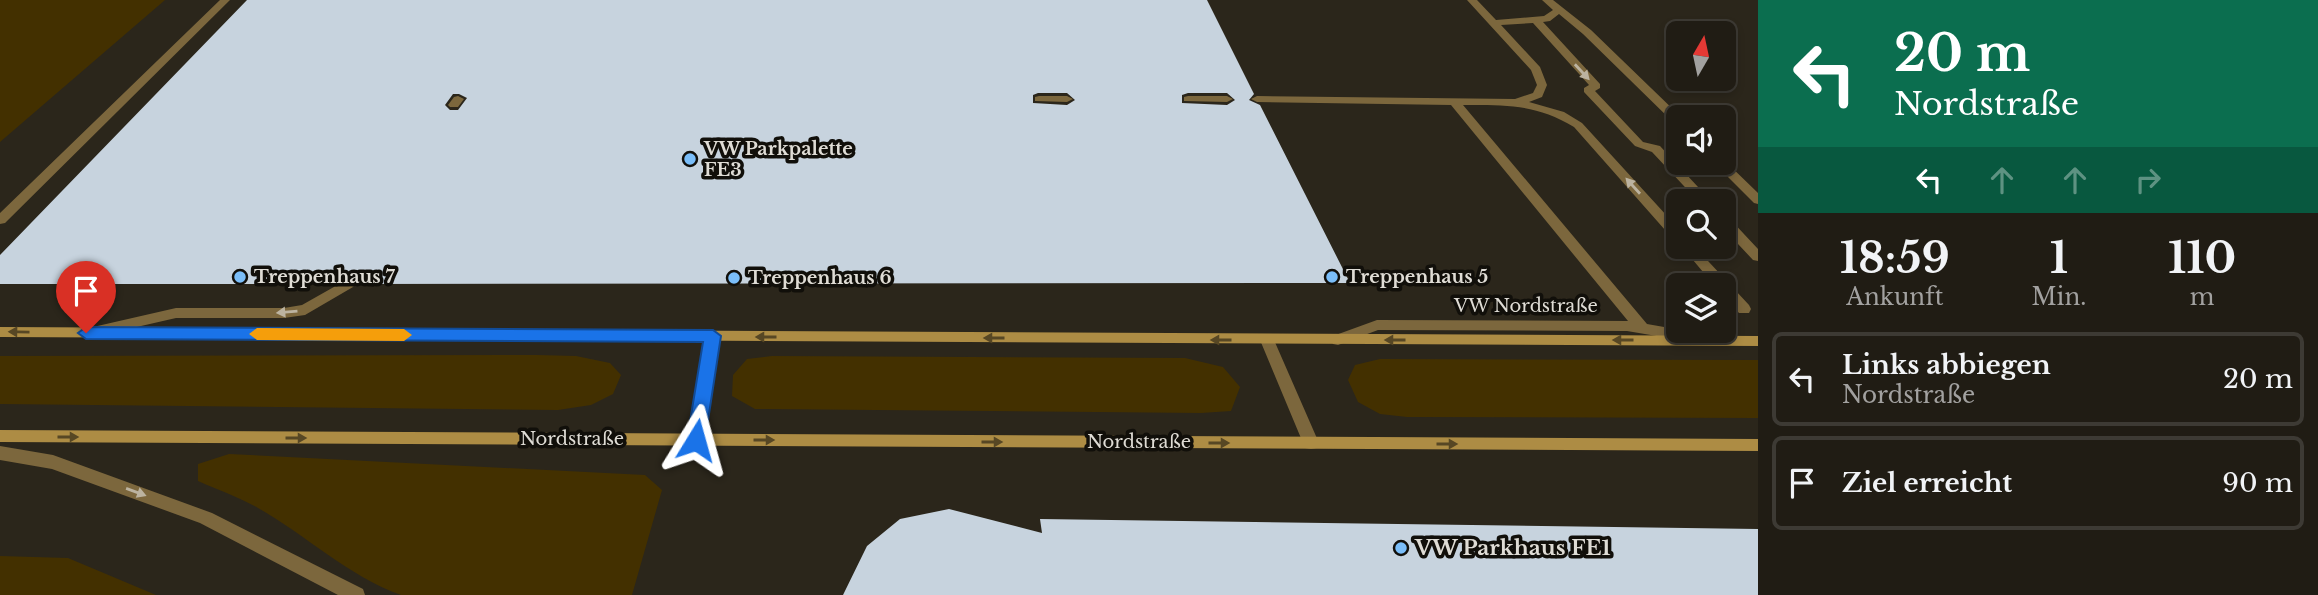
<!DOCTYPE html>
<html lang="de">
<meta charset="utf-8">
<style>
:root{--surface:#201c14;--page:#28251d;--text:#f1f3f6;--muted:#a2a1a0;--line:#3d3a34}
body{margin:0;font-family:"Libre Baskerville",serif;background:var(--page);color:var(--text);height:100vh;display:flex;flex-direction:column;font-size:26px;white-space:nowrap}
*{box-sizing:border-box;margin:0}
p{font-size:23px;color:var(--muted)}
.icon{flex:none;width:38px;height:38px;fill:none;stroke:currentColor;stroke-width:2;stroke-linecap:round;stroke-linejoin:round}
.map{position:relative;flex:1;overflow:hidden}
.side{display:flex;flex-direction:column;background:var(--surface);width:560px}
.side>*{flex:none}
.top-card{background:#0b6e4f;color:#fff;overflow:hidden}
.needle{width:46px;rotate:9deg}
.buttons{position:absolute;left:1666px;top:21px;display:grid;gap:14px}
.buttons a{display:grid;place-items:center;width:70px;height:70px;border-radius:10px;background:var(--surface);box-shadow:0 4px 10px #0003,0 0 0 2px var(--line);font-size:35px}
.pin{position:absolute;display:grid;place-items:center;width:60px;height:60px;color:#fff;margin:-72px -30px;border-radius:50% 50% 50% 0;rotate:-45deg;box-shadow:0 0 7px #0007}
.pin .icon{rotate:45deg}
.me{position:absolute;width:77px;margin:-38px;rotate:8deg;stroke-linejoin:round;filter:drop-shadow(0 0 5px #0008)}
.turn{display:flex;align-items:center;gap:24px;height:147px;padding:0 21px;font-size:32px}
.turn .icon{width:91px;height:91px;stroke-width:2.5}
.turn b{display:block;font-size:49px;line-height:60px}
.lanes{display:flex;align-items:center;height:66px;padding:0 21px;background:#0003;justify-content:center;gap:35px;direction:ltr}
.lanes .off{opacity:.35}
.eta{display:flex;justify-content:space-evenly;align-items:center;height:119px;text-align:center}
.eta b{font-size:42px;font-weight:800;line-height:49px}
ul{padding:0;list-style:none}
li{display:flex;align-items:center;gap:21px;height:94px;margin:0 14px 10px;padding:0 7px;border:4px solid var(--line);border-radius:10px}
li div{flex:1}
li b{display:block;font-size:26px}
li em{font-style:normal}
main{display:flex;flex:1;min-height:0}
.map>svg:first-child{display:block}
.green{fill:#433000}
.building{fill:#c7d3de;fill-rule:evenodd}
.lines{fill:none;stroke-linecap:round;stroke-linejoin:round}
.lane{fill:#7c673d;fill-rule:evenodd}
.street{fill:#7c673d;fill-rule:evenodd}
.secondary{fill:#ad8c44;fill-rule:evenodd}
.oneway{fill:#bcb3a0}
.oneway2{fill:#574724}
.route{fill:#1a73e8;stroke:#114b97;stroke-width:2}
.slow{fill:#f59e0b}
.poi-dot{fill:#7bbef9;stroke:#110f0a;stroke-width:2.5}
.labels{text-anchor:middle;stroke-width:7;stroke-linejoin:round;paint-order:stroke}
.poi-label{font-size:18px;font-weight:bold;fill:#dfdcd5;stroke:#110f0a;text-anchor:start}
.street-label{font-size:18px;fill:#dfdcd5;stroke:#110f0a}
.near-poi-label{font-size:21px;font-weight:bold;fill:#dfdcd5;stroke:#110f0a;text-anchor:start}
</style>
<main>
<div class="map">
<svg width="1758" height="595" viewBox="0 0 1758 595">
<rect width="100%" height="100%" fill="#2b261b"/>
<path class="green" d="M0,0H165L0,142Z
M537,355L576,356L610,363L621,375L613,394L591,405L558,410L0,404V356Z
M772,356L1185,358L1223,367L1240,387L1231,411L1201,413L755,409L732,396L733,375L747,359Z
M1380,359L1758,360V418L1407,417L1380,414L1358,402L1348,380L1355,365Z
M229,454L645,475L662,490L632,595H401C348,576 306,535 258,508C239,497 218,490 198,481V464Z
M0,556L68,558L156,595H0Z"/>
<path class="building" d="M247,0H1207L1254,94L1249,100L1260,105L1350,283L358,284L347,277L334,284H0V255ZM1038,93H1067L1075,100L1067,105L1033,103V95ZM1188,93H1227L1235,100L1227,105L1182,103V95ZM453,94H459L467,98L458,110H450L445,105Z
M949,509L1042,533L1040,519L1758,529V595H843L867,546L900,519Z"/>
<g class="lines">
<path class="lane" d="M220,0H230L5,223L0,224V213Z
M1467,0H1477L1496,20L1544,16L1553,10L1542,0H1553L1591,30L1681,117H1678V124L1674,123L1583,34L1559,14L1550,21L1543,22L1600,84V88L1595,91L1643,142L1660,146L1711,201H1698L1652,152L1635,146L1584,92V88L1589,85L1533,23L1501,25L1540,67L1547,85L1542,97L1529,102L1564,112L1582,123L1678,228V240L1673,239L1574,127C1536,104 1506,105 1463,105L1647,324L1704,334L1709,335L1711,339L1709,343L1704,344L1627,331L1378,330L1338,345L1333,344L1331,340L1333,336L1377,320L1628,321L1451,105L1257,102L1251,99L1257,96L1515,99L1533,93L1537,85L1531,70Z
M458,96L464,99L458,107H450L448,105L454,97Z
M1039,96H1067L1073,99L1067,102L1035,101V97Z
M1188,96H1227L1233,99L1227,102L1184,101V97Z
M1724,160L1758,193V204L1754,203L1714,163H1724Z
M1724,217L1729,218L1758,249V261L1753,260L1724,229Z
M1682,247H1695L1749,305L1751,309L1749,313H1739L1724,296V285H1714Z
M348,279L355,284L353,287L305,315L284,318H176L93,337L88,336L86,332L88,328L93,327L176,308H284L302,305Z"/>
<path class="street" d="M713,331L718,332L720,336L704,440L702,445L696,446L690,445L688,440L706,336L708,332Z
M1267,335L1272,336L1274,340L1319,443L1317,448L1311,449L1305,448L1303,443L1260,340L1262,336Z
M0,446L53,455L212,513L363,589L365,595H338L200,523L52,469L0,460Z"/>
<path class="secondary" d="M0,327L1758,336V346L0,337Z
M0,430L1758,439V451L0,442Z"/>
</g>
<defs><path id="oneway-solid" d="M-6-.8H1V-3.2L6.5 0L1 3.2V.8H-6Z" transform="scale(1.75)"/></defs>
<g class="oneway">
<use href="#oneway-solid" transform="translate(1582 72) rotate(47)"/>
<use href="#oneway-solid" transform="translate(1633 186) rotate(-132)"/>
<use href="#oneway-solid" transform="translate(287 312) rotate(175)"/>
<use href="#oneway-solid" transform="translate(136 492) rotate(20)"/>
</g>
<g class="oneway2">
<use href="#oneway-solid" transform="translate(19 332) rotate(-179)"/>
<use href="#oneway-solid" transform="translate(766 337) rotate(-180)"/>
<use href="#oneway-solid" transform="translate(994 338) rotate(-180)"/>
<use href="#oneway-solid" transform="translate(1221 340) rotate(-180)"/>
<use href="#oneway-solid" transform="translate(1395 340) rotate(-180)"/>
<use href="#oneway-solid" transform="translate(1623 340) rotate(-180)"/>
<use href="#oneway-solid" transform="translate(68 437)"/>
<use href="#oneway-solid" transform="translate(296 438)"/>
<use href="#oneway-solid" transform="translate(764 440)"/>
<use href="#oneway-solid" transform="translate(992 442)"/>
<use href="#oneway-solid" transform="translate(1219 443)"/>
<use href="#oneway-solid" transform="translate(1447 444)"/>
</g>
<path class="route" d="M86,327L713,330L721,336L705,440L702,445L696,447L689,445L687,440L703,342L86,339L78,333Z"/>
<path class="slow" d="M257,328L404,329L412,335L404,341L257,340L249,334Z"/>
<g class="poi-dot">
<circle cx="690" cy="159" r="7"/>
<circle cx="240" cy="277" r="7"/>
<circle cx="1332" cy="277" r="7"/>
<circle cx="734" cy="278" r="7"/>
<circle cx="1401" cy="548" r="7"/>
</g>
<g class="labels">
<g class="poi-label">
<text x="704" y="155">VW Parkpalette<tspan x="704" dy="21">FE3</tspan></text>
<text x="254" y="283">Treppenhaus 7</text>
<text x="1346" y="283">Treppenhaus 5</text>
<text x="748" y="284">Treppenhaus 6</text>
</g>
<g class="street-label">
<text x="1526" y="312">VW Nordstraße</text>
<text x="572" y="445">Nordstraße</text>
<text x="1139" y="448">Nordstraße</text>
</g>
<g class="near-poi-label">
<text x="1415" y="555">VW Parkhaus FE1</text>
</g>
</g>
</svg>
<div class="buttons">
<a><svg class="needle" viewBox="-14 -14 28 28"><path d="M0-13l5 13h-10z" fill="#e53935"/><path d="M0 13l5-13h-10z" fill="#a2a1a0"/></svg></a>
<a><svg class="icon" aria-label="sound" viewBox="0 0 24 24"><path d="M4 9h4l5-4v14l-5-4H4zM17 9q2 3 0 6"/></svg></a>
<a><svg class="icon" aria-label="search" viewBox="0 0 24 24"><circle cx="10" cy="10" r="6"/><path d="M15 15l6 6"/></svg></a>
<a><svg class="icon" aria-label="layers" viewBox="0 0 24 24"><path d="M12 4l9 5-9 5-9-5zM3 14l9 5 9-5"/></svg></a>
</div>
<div class="pin" style="left:86px;top:333px;background:#d93025"><svg class="icon" aria-label="arrive" viewBox="0 0 24 24"><path d="M6 21V4h12l-3 4 3 4H6"/></svg></div>
<svg class="me" style="left:696px;top:440px" viewBox="-20 -20 40 40"><path d="M0-17L14 15 0 8-14 15z" fill="#1a73e8" stroke="#fff" stroke-width="4"/></svg>
</div>
<section class="side">
<div class="top-card">
<div class="turn"><svg class="icon" aria-label="left" viewBox="0 0 24 24"><path d="M17 20v-9H6M10 6l-5 5 5 5"/></svg><div><b>20 m</b>Nordstraße</div></div>
<div class="lanes"><svg class="icon" aria-label="left" viewBox="0 0 24 24"><path d="M17 20v-9H6M10 6l-5 5 5 5"/></svg><svg class="icon off" aria-label="ahead" viewBox="0 0 24 24"><path d="M12 20V5M6 11l6-6 6 6"/></svg><svg class="icon off" aria-label="ahead" viewBox="0 0 24 24"><path d="M12 20V5M6 11l6-6 6 6"/></svg><svg class="icon off" aria-label="right" viewBox="0 0 24 24"><path d="M7 20v-9h11M14 6l5 5-5 5"/></svg></div>
</div>
<div class="eta">
<div><b>18:59</b><p>Ankunft</p></div>
<div><b>1</b><p>Min.</p></div>
<div><b>110</b><p>m</p></div>
</div>
<ul>
<li><svg class="icon" aria-label="left" viewBox="0 0 24 24"><path d="M17 20v-9H6M10 6l-5 5 5 5"/></svg><div><b>Links abbiegen</b><p>Nordstraße</p></div><em>20 m</em></li>
<li><svg class="icon" aria-label="arrive" viewBox="0 0 24 24"><path d="M6 21V4h12l-3 4 3 4H6"/></svg><div><b>Ziel erreicht</b></div><em>90 m</em></li>
</ul>
</section>
</main>
